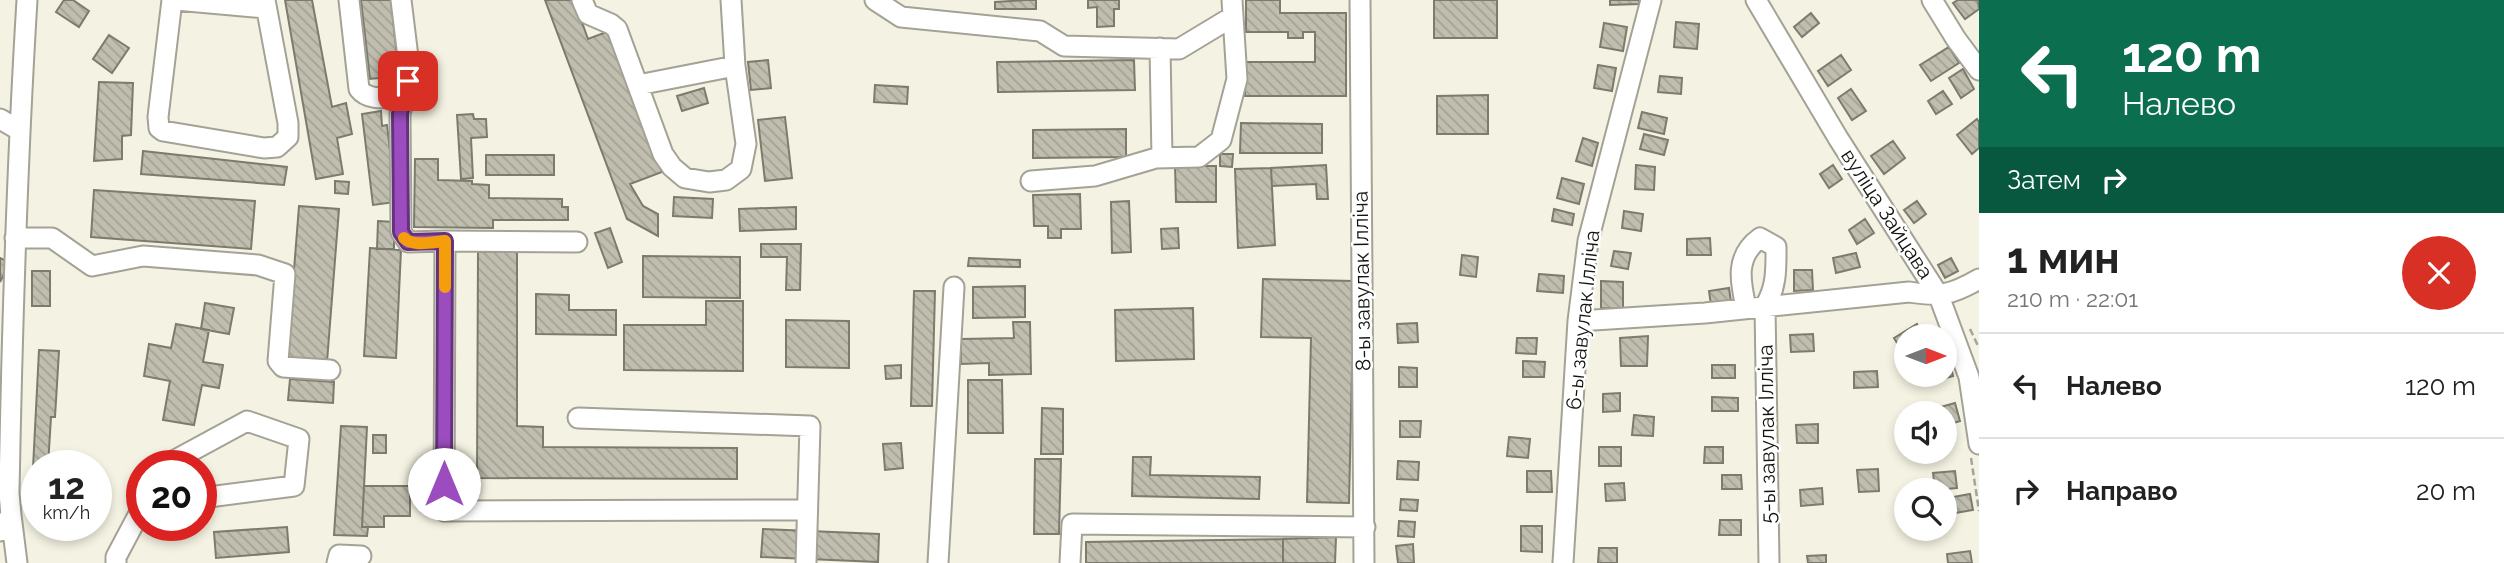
<!DOCTYPE html>
<html lang="ru">
<meta charset="utf-8">
<style>
:root{--surface:#fff;--page:#f6f6f6;--text:#222;--muted:#767676;--line:#e0e0e0}
body{margin:0;font-family:Raleway,sans-serif;background:var(--page);color:var(--text);height:100vh;display:flex;flex-direction:column;font-size:26px;white-space:nowrap}
*{box-sizing:border-box;margin:0}
p{font-size:23px;color:var(--muted)}
.icon{flex:none;width:38px;height:38px;fill:none;stroke:currentColor;stroke-width:2;stroke-linecap:round;stroke-linejoin:round}
.map{position:relative;flex:1;overflow:hidden}
.drawer{display:flex;flex-direction:column;background:var(--surface);width:525px}
.drawer>*{flex:none}
.hud{background:#0b6e4f;color:#fff;overflow:hidden}
.needle{width:46px;rotate:90deg}
.fabs{position:absolute;left:1894px;top:324px;display:grid;gap:14px}
.fabs a{display:grid;place-items:center;width:63px;height:63px;border-radius:50%;background:var(--surface);box-shadow:0 4px 10px #0003;font-size:35px}
.speed{position:absolute;left:21px;top:450px;display:flex;gap:14px;font-size:35px;font-weight:700;text-align:center}
.speed>*{display:grid;place-content:center;width:91px;height:91px;border-radius:50%;background:var(--surface);box-shadow:0 4px 10px #0003;line-height:1}
.speed small{font-size:18px;font-weight:400}
.speed .limit{border:10px solid #d22;background:#fff;color:#111}
.pin{position:absolute;display:grid;place-items:center;width:60px;height:60px;color:#fff;margin:-30px;border-radius:14px;box-shadow:0 4px 10px #0006}
.me{position:absolute;width:77px;margin:-38px;rotate:0deg;stroke-linejoin:round;filter:drop-shadow(0 0 5px #0008)}
.turn{display:flex;align-items:center;gap:24px;height:147px;padding:0 28px;font-size:32px}
.turn .icon{width:91px;height:91px;stroke-width:2.5}
.turn b{display:block;font-size:49px;line-height:60px}
.then{display:flex;align-items:center;height:66px;padding:0 28px;background:#0003;gap:14px;font-size:26px}
.round{display:grid;place-items:center;flex:none;width:74px;height:74px;border-radius:37px;background:var(--page)}
.headline{display:flex;align-items:center;justify-content:space-between;height:119px;padding:0 28px}
h1{font-size:42px;font-weight:700;line-height:52px}
ul{padding:0;list-style:none}
li{display:flex;align-items:center;gap:21px;height:105px;padding:0 28px;border-top:2px solid var(--line)}
li div{flex:1}
li b{display:block;font-size:26px}
li em{font-style:normal}
main{display:flex;flex:1;min-height:0}
.map>svg:first-child{display:block}
.building{fill:url(#building-back-hatch);stroke:#7c7b6d;stroke-width:2}
.lines{fill:none;stroke-linecap:round;stroke-linejoin:round}
.minor-casing{stroke:#a3a294;stroke-width:23}
.path{stroke:#a4a498;stroke-width:2.5;stroke-dasharray:7 3.5;stroke-linecap:butt}
.minor{stroke:#fff;stroke-width:19}
.route-casing{stroke:#65327c;stroke-width:18}
.route{stroke:#9b4dbf;stroke-width:12}
.slow{stroke:#f59e0b;stroke-width:12}
.labels{text-anchor:middle;stroke-width:5;stroke-linejoin:round;paint-order:stroke}
.street-label{font-size:21px;fill:#14140f;stroke:#fff}
</style>
<main>
<div class="map">
<svg width="1979" height="563" viewBox="0 0 1979 563">
<defs>
<pattern id="building-back-hatch" width="6" height="6" patternUnits="userSpaceOnUse" patternTransform="scale(1.75)"><rect width="6" height="6" fill="#bfbeaf"/><path d="M-1 5l2 2M0 0l6 6M5-1l2 2" fill="none" stroke="#a3a295"/></pattern>
</defs>
<rect width="100%" height="100%" fill="#f4f3e3"/>
<path class="building" d="M64,0H73L89,11L79,27L56,12Z
M285,0H312L332,107L346,103L352,134L337,138L343,174L316,179Z
M361,0H391L399,76L370,79Z
M545,0H574L588,39L609,31L662,172L630,184L643,206L658,214V236L627,219Z
M1026,0H1036V9H995V2Z
M1088,0H1119V9H1114V26L1097,27V7L1088,8Z
M1246,0H1280V13H1346V96H1245V62H1315V32H1303V38H1288V32H1246Z
M1434,0H1497V38H1434Z
M1610,0H1639V4L1610,5Z
M1958,0H1978L1979,9L1965,19L1953,3Z
M1811,13L1819,23L1802,37L1794,27Z
M1676,22L1699,24L1697,49L1674,47Z
M1604,23L1627,27L1623,51L1600,47Z
M109,35L129,48L112,73L93,59Z
M1949,47L1959,63L1931,81L1920,65Z
M1841,55L1851,70L1828,86L1818,71Z
M768,60L771,88L751,90L748,62Z
M1134,60L1135,90L998,92L997,62Z
M1598,65L1616,68L1612,91L1594,88Z
M1963,69L1974,89L1961,98L1949,78Z
M1660,76L1682,78L1681,94L1658,92Z
M99,82L133,83L131,135L122,136V159L94,161Z
M875,85L908,87L907,104L874,102Z
M704,88L708,103L682,111L677,96Z
M1851,89L1866,111L1852,120L1838,98Z
M1943,91L1952,104L1936,114L1928,101Z
M1488,95V134H1437V96Z
M381,111L382,126L387,125L396,202L373,205L362,114Z
M1642,112L1667,118L1664,134L1638,128Z
M473,114L474,119H486L487,137L471,138L473,178L461,179L457,115Z
M785,117L792,178L765,181L758,120Z
M1977,119L1979,122V148L1972,154L1957,135Z
M1241,123L1322,124V153H1240Z
M1126,129V157L1033,158V130Z
M1644,134L1668,140L1664,155L1640,149Z
M1583,138L1598,143L1592,166L1576,161Z
M1893,141L1905,158L1884,174L1871,156Z
M143,151L287,167L284,185L141,174Z
M1220,154H1233L1232,167L1220,166Z
M486,155H554V175H486Z
M415,159H438V180L472,181V184L489,185V198L562,199V207H568V220H493V228L414,227Z
M1326,165L1328,199H1317L1316,184L1272,186L1271,168Z
M1636,165L1655,167L1654,190L1635,189Z
M1833,165L1842,179L1829,188L1820,174Z
M1175,166H1216V202H1176Z
M1271,168L1275,245L1238,248L1235,169Z
M1562,178L1584,184L1579,204L1557,198Z
M335,181L349,182L348,194L335,193Z
M94,190L255,201L251,249L91,237Z
M1080,194L1081,229H1061V238H1048V226H1034L1033,195Z
M674,197L713,199L712,218L673,216Z
M1129,201L1131,252L1112,253L1111,202Z
M1917,201L1926,214L1914,223L1904,210Z
M299,206L339,209L327,362L287,359Z
M796,207V229L740,231L739,209Z
M1554,209L1574,214L1572,225L1552,221Z
M1624,211L1643,214L1641,231L1622,228Z
M1865,219L1874,233L1857,244L1849,230Z
M378,221L394,222V249H377Z
M610,228L622,262L608,268L595,233Z
M1178,228L1179,248L1162,249L1161,229Z
M1710,238L1711,255H1687V239Z
M761,244H801L800,290H786L787,257H761Z
M370,248L401,250L396,358L364,356Z
M1614,251L1631,253L1628,269L1611,266Z
M478,252H517V426L543,427V447L737,448V479L477,478Z
M1856,253L1860,267L1836,273L1833,258Z
M1462,255L1478,257L1476,277L1460,275Z
M643,256L740,257V298L643,297Z
M0,258L10,263L0,282Z
M969,258L1020,260V267L968,266Z
M1951,258L1958,271L1945,278L1938,265Z
M1794,270H1812L1813,290L1794,291Z
M32,271H50V306H32Z
M1539,274L1564,276L1563,293L1537,291Z
M1263,279L1354,281L1349,503L1307,502L1311,338L1261,337Z
M1601,281L1623,282V309L1601,308Z
M1025,286V317L973,318V287Z
M1729,288L1731,302L1711,305L1709,291Z
M914,291H935L932,406H911Z
M536,294L569,295V310H616V335L536,334Z
M706,301H743V371L624,370V325H706Z
M205,303L234,308L229,334L201,329Z
M1193,308L1194,359L1116,361L1115,310Z
M786,320L849,321V368L786,367Z
M1013,322H1030L1031,374L989,375V363L961,364V339L1014,338Z
M1417,323L1418,342L1398,343L1397,324Z
M176,324L209,330L203,362L223,365L219,388L202,385L194,425L163,420L170,381L144,376L149,344L171,348Z
M1917,324L1924,336H1906V349L1902,351L1894,338Z
M1813,334L1814,351L1791,352L1790,335Z
M1648,336L1647,366H1621L1620,338Z
M1517,338H1537L1536,354L1516,353Z
M39,350L59,351L55,417H51L48,466H37V468H33Z
M1944,351H1947L1953,376L1931,382L1929,374H1944Z
M1523,361L1545,362L1544,377H1523Z
M901,365V378L886,379L885,366Z
M1712,365H1735V378H1712Z
M1399,367L1417,368V387H1399Z
M1877,371L1878,387L1854,388V372Z
M290,379L334,382L333,403L288,400Z
M968,380H1002L1003,433H968Z
M1620,393V411L1603,412V394Z
M1712,397L1738,398V411H1712Z
M1955,403L1960,421L1944,426V413H1938L1937,408Z
M1042,408L1063,409V454H1041Z
M1634,415L1654,417L1653,436L1632,435Z
M1400,421H1421L1420,437H1400Z
M1818,424V443H1797L1796,425Z
M341,426L367,427L362,527H368L367,536L334,535Z
M373,435H386V453H373Z
M1509,437L1530,439L1528,458L1507,456Z
M901,443L903,468L885,470L883,444Z
M1599,447H1621V466H1599Z
M1705,447H1723V463H1704Z
M1133,457H1151L1150,475L1260,477L1259,499L1132,496Z
M1035,459H1061L1059,534H1034Z
M1398,461L1419,462L1418,480L1397,479Z
M1878,469L1879,491L1859,492L1857,470Z
M1527,471H1551L1552,492H1527Z
M1955,471L1957,488L1935,490L1933,473Z
M1722,475H1741L1742,489H1722Z
M1624,483L1625,500L1606,501L1605,484Z
M364,486H410V516H384V527H362Z
M1822,488L1823,504L1801,506L1800,490Z
M1970,494L1973,510L1955,513L1953,497Z
M1401,499L1418,500L1417,511L1400,510Z
M1720,520H1741V535H1719Z
M1399,521L1415,522L1414,537L1398,536Z
M1521,526H1542V552L1521,551Z
M287,527L289,552L216,558L214,532Z
M763,529L879,534L878,562L761,557Z
M1336,537L1335,563H1283V539Z
M1283,539V563H1086V542Z
M1413,544L1414,563H1398L1396,546Z
M1599,548H1617V563H1598Z
M1970,551L1972,563H1948L1947,554Z
M1826,555V563H1808L1807,556Z"/>
<g class="lines">
<g class="minor-casing">
<path id="minor" d="M172,0L158,117L159,128L163,131L264,148L277,147L288,137V123L265,0
M176,0L266,8
M349,0L359,89C369,102 389,97 404,97
M401,0L408,57V81L400,114L401,232L408,242L445,241
M582,0L588,14L611,24L617,29L663,154L672,167L685,178L709,182L726,180L741,169L746,144L735,66L731,0
M875,0L901,17L1040,31L1064,46L1179,49L1232,17
M1360,0L1364,563
M1756,0L1838,138L1939,296L1969,377L1979,444
M1932,0L1956,39L1979,70
M1160,48L1162,158
M638,85L735,66
M0,119L19,130
M1031,181L1095,176L1156,158L1199,157L1221,140L1237,79L1232,0
M15,238H52L92,266L143,256L258,265L285,274L278,361L283,367L330,370
M577,242L445,241L444,511L807,510
M1746,307C1740,281 1735,256 1760,238L1776,247C1776,268 1777,287 1765,306L1769,563
M1578,321L1705,313L1909,292C1941,297 1951,295 1979,279
M578,418L810,426L806,563
M164,466L247,421L299,439L294,486L201,498
M11,515L17,563
M0,531L11,515L9,493C12,328 17,164 27,0
M116,563V557L142,508
M337,563L339,555L361,556
M938,563L954,287
M1070,563L1072,524L1365,527
M1563,563L1578,321L1588,241L1651,0"/>
</g>
<path class="path" d="M1970,329L1979,348
M1971,458L1979,511"/>
<use href="#minor" class="minor"/>
</g>
<g class="lines">
<g class="route-casing">
<path id="route" d="M408,81L400,114L401,232L408,242L445,241L444,484"/>
</g>
<use href="#route" class="route"/>
<path class="slow" d="M404,238C413,247 433,242 445,241V287"/>
</g>
<g class="labels">
<g class="street-label">
<text transform="translate(1887 214) rotate(57)" y="7">вуліца Зайцава</text>
<text transform="translate(1362 281) rotate(-91)" y="7">8-ы завулак Ілліча</text>
<text transform="translate(1583 320) rotate(-84)" y="7">6-ы завулак Ілліча</text>
<text transform="translate(1767 434) rotate(-91)" y="7">5-ы завулак Ілліча</text>
</g>
</g>
</svg>
<div class="fabs">
<a><svg class="needle" viewBox="-14 -14 28 28"><path d="M0-13l5 13h-10z" fill="#e53935"/><path d="M0 13l5-13h-10z" fill="#767676"/></svg></a>
<a><svg class="icon" aria-label="sound" viewBox="0 0 24 24"><path d="M4 9h4l5-4v14l-5-4H4zM17 9q2 3 0 6"/></svg></a>
<a><svg class="icon" aria-label="search" viewBox="0 0 24 24"><circle cx="10" cy="10" r="6"/><path d="M15 15l6 6"/></svg></a>
</div>
<div class="speed"><div>12<small>km/h</small></div><div class="limit">20</div></div>
<div class="pin" style="left:408px;top:81px;background:#d93025"><svg class="icon" aria-label="arrive" viewBox="0 0 24 24"><path d="M6 21V4h12l-3 4 3 4H6"/></svg></div>
<svg class="me" style="left:444px;top:484px" viewBox="-20 -20 40 40"><circle r="19" fill="#fff"/><path d="M0-13L10 11 0 6-10 11z" fill="#9b4dbf"/></svg>
</div>
<section class="drawer">
<div class="hud">
<div class="turn"><svg class="icon" aria-label="left" viewBox="0 0 24 24"><path d="M17 20v-9H6M10 6l-5 5 5 5"/></svg><div><b>120 m</b>Налево</div></div>
<div class="then">Затем<svg class="icon" aria-label="right" viewBox="0 0 24 24"><path d="M7 20v-9h11M14 6l5 5-5 5"/></svg></div>
</div>
<div class="headline"><div><h1>1 мин</h1><p>210 m · 22:01</p></div><a class="round" style="background:#d93025;color:#fff"><svg class="icon" aria-label="close" viewBox="0 0 24 24"><path d="M6 6l12 12M18 6L6 18"/></svg></a></div>
<ul>
<li><svg class="icon" aria-label="left" viewBox="0 0 24 24"><path d="M17 20v-9H6M10 6l-5 5 5 5"/></svg><div><b>Налево</b></div><em>120 m</em></li>
<li><svg class="icon" aria-label="right" viewBox="0 0 24 24"><path d="M7 20v-9h11M14 6l5 5-5 5"/></svg><div><b>Направо</b></div><em>20 m</em></li>
</ul>
</section>
</main>
